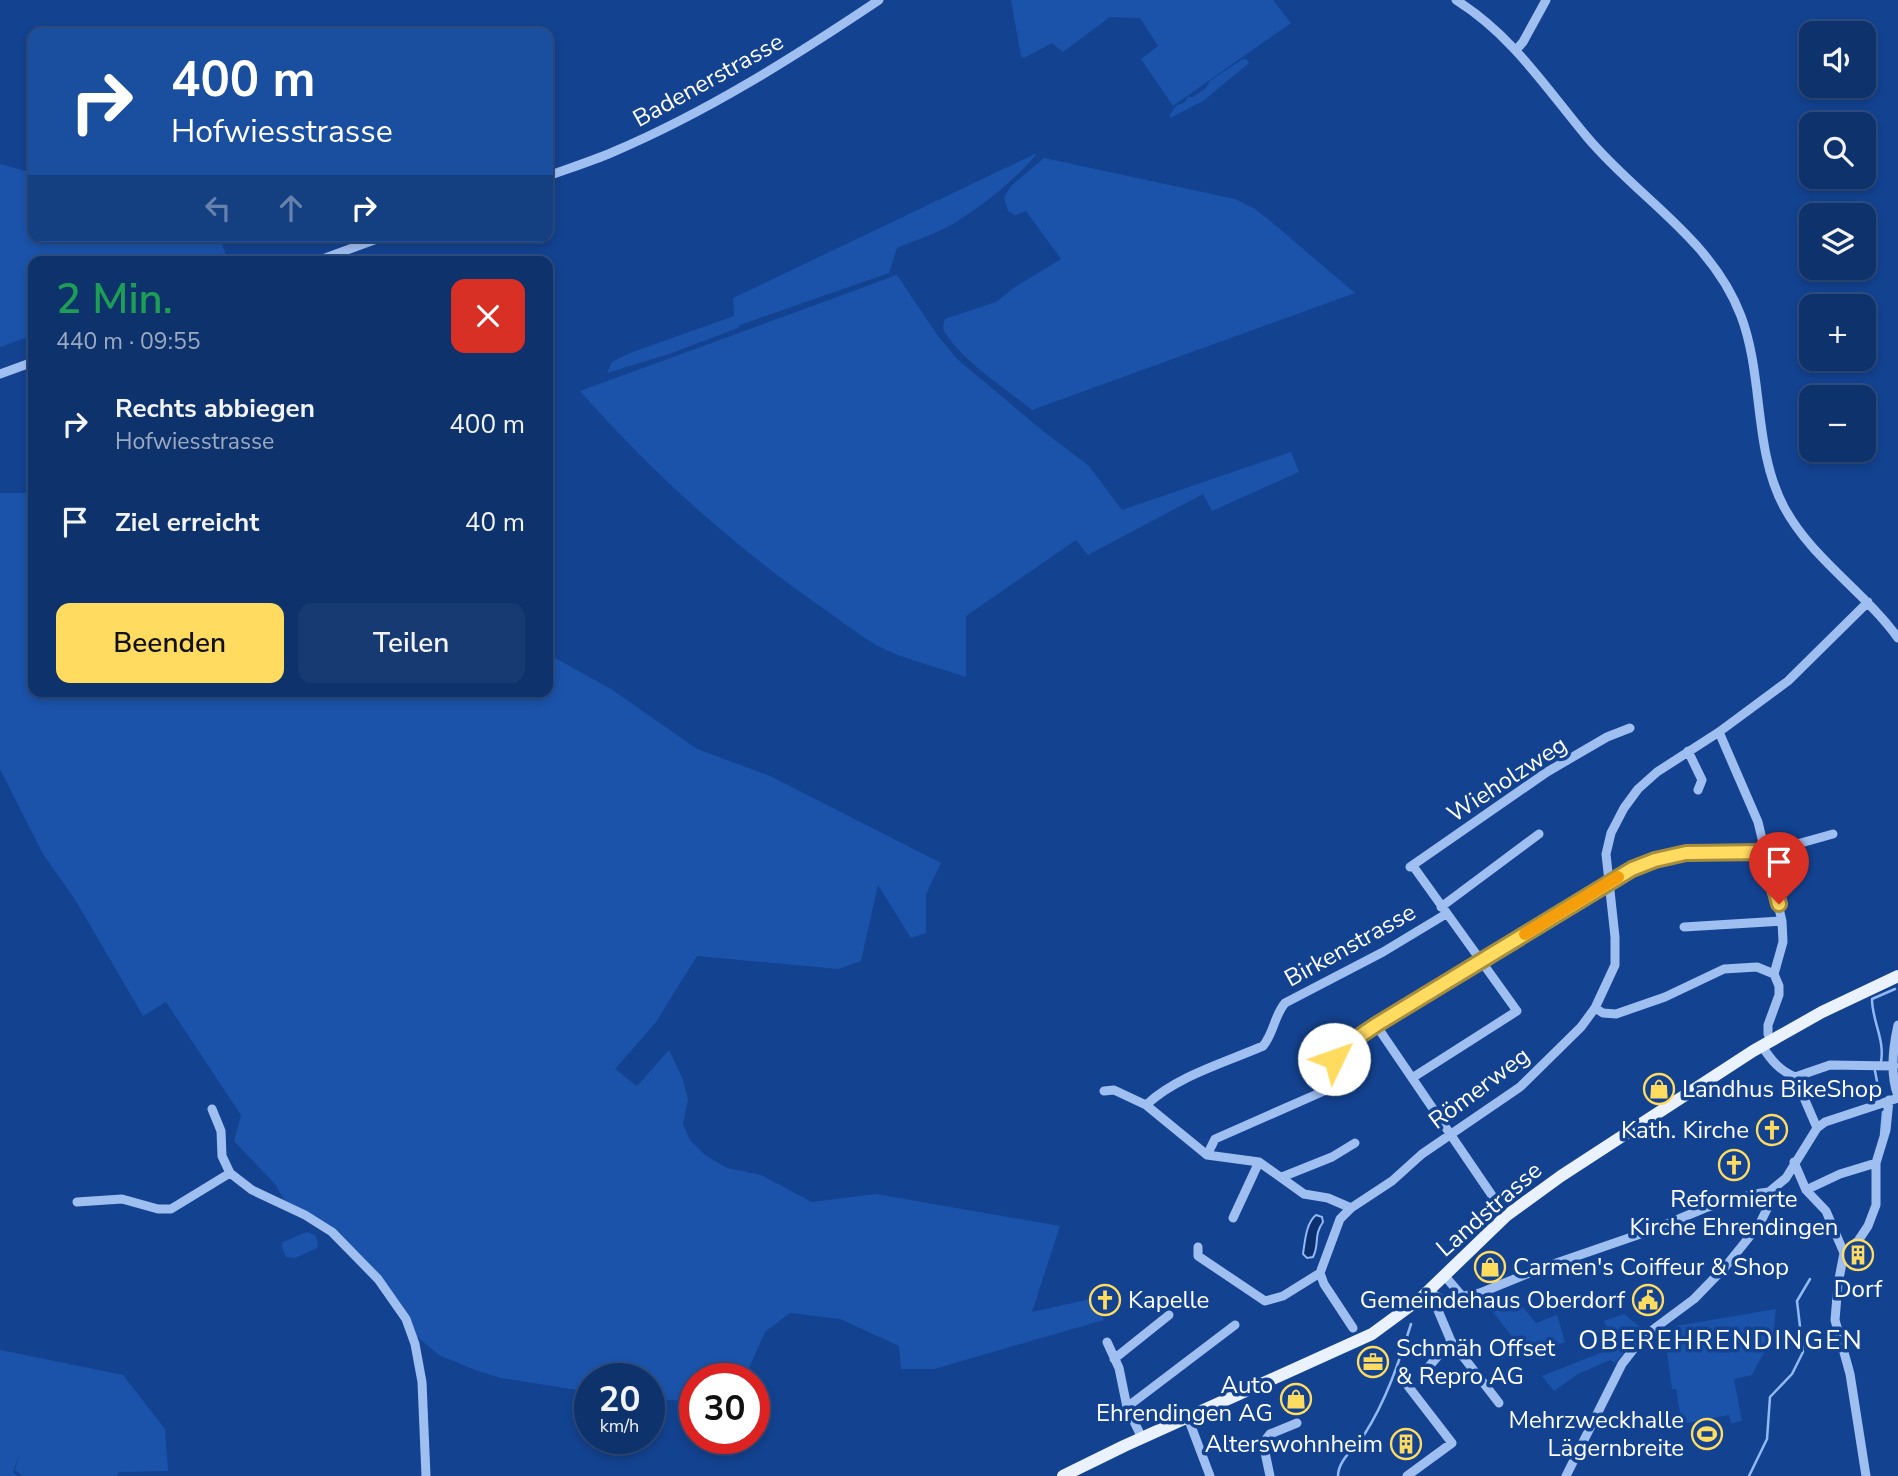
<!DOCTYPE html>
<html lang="de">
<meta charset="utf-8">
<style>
:root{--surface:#0e326c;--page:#173a72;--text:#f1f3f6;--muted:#9baac2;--line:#2e4d7f;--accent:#ffdb60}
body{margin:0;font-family:"Nunito Sans",sans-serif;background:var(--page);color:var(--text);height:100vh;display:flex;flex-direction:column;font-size:26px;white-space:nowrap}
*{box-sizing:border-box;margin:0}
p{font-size:23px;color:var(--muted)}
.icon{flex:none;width:38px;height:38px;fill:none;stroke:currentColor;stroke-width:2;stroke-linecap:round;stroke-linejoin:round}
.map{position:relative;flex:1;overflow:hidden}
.side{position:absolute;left:28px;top:256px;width:525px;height:441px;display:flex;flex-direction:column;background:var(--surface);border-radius:14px;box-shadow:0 4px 10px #0003,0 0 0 2px var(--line)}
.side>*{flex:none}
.guide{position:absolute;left:28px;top:28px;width:525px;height:214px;border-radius:14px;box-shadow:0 4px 10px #0003,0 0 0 2px var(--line);background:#1a4fa0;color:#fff;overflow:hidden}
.buttons{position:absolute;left:1799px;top:21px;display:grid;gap:14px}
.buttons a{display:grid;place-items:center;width:77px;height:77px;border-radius:14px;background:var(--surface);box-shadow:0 4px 10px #0003,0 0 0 2px var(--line);font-size:35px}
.speed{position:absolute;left:574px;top:1363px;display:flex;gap:14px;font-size:35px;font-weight:700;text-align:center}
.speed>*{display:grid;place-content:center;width:91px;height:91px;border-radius:50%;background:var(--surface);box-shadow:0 4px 10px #0003,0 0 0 2px var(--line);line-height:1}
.speed small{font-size:18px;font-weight:400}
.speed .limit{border:10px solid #d22;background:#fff;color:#111}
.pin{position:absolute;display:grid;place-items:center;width:60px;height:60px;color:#fff;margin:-72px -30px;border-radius:50% 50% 50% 0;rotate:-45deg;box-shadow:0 0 7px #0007}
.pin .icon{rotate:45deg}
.me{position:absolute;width:77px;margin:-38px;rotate:48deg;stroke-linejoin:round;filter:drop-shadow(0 0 5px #0008)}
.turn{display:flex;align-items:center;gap:24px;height:147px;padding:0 28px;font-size:32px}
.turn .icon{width:91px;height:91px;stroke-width:2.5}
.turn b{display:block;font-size:49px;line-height:60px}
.lanes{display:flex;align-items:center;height:66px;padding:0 28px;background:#0003;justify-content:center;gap:35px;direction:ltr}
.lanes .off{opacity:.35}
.round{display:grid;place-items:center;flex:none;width:74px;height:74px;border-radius:14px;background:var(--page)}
.head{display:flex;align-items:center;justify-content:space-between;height:119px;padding:0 28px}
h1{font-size:42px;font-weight:600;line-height:52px;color:#1e9e55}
.cta{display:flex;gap:14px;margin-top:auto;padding:14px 28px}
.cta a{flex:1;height:80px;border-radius:14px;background:var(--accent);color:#111;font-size:28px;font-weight:600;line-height:80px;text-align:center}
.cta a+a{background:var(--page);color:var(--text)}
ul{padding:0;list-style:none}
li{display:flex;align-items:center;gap:21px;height:98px;padding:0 28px}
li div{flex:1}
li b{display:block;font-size:26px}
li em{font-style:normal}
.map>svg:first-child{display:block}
.green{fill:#1b53aa}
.water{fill:#0c2f6d;stroke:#91b9f5;stroke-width:2}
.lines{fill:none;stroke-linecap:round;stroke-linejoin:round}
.stream{stroke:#91b9f5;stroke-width:2.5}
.minor{stroke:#9fbff1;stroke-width:9}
.major{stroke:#eaf1ff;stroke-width:12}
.route-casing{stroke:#a68e3e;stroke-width:18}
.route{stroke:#ffdb60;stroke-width:12}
.slow{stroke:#f59e0b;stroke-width:12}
.labels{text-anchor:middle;stroke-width:7;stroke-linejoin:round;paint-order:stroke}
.street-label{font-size:24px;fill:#fff;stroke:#134290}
.poi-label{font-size:24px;fill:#fff;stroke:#134290;text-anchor:end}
.neighbourhood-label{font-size:26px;letter-spacing:2px;fill:#fff;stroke:#134290}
</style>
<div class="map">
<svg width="1898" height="1476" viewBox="0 0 1898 1476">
<rect width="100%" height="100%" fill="#134290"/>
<path class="green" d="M1011,0H1273L1291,23L1173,106L1141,59L1158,46L1140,18L1110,17L1063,52L1052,43L1024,58L1021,56Z
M1246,59L1249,63L1203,101L1170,118L1169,116L1177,105L1184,103L1188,97H1193L1206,88L1210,81L1241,60Z
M1037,153C1015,181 983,205 953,224C936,234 915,240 897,248L889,273L740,325L738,328L669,354L607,373L612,362L630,353L734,316L733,298Z
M1044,158L1235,199L1255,209L1269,220L1355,293L1032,410C1005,388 965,363 946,334C942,329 943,325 945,319L996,302L1015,287L1061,259L1026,211L1015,215L1008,211L1004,197L1011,186Z
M0,164L33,173V236H216L220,238L228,261H33V335L0,347Z
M897,275L938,336L957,359L1043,431L1089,466L1122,510L1291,452L1299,472L1212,511L1203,494L1088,555L1076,540L966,616V677C935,666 904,660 876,645C854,632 835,616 814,602C727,540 650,471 580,391Z
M0,493H33V691H548V654L611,689L697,749L770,776L941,863L926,894V933L911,938L878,885L861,961L838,969L697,956L656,1022L615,1069L637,1086L669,1050L682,1077L688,1099L683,1124L690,1140L705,1155L727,1168L761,1175L812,1202L876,1194L1060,1226L1032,1312L1095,1298L1104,1320L934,1369H901L899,1346L840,1319L790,1313L765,1332L744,1379H695V1401L649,1399V1379H590V1392L501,1378L478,1371L439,1355L416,1336L372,1267L284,1200L275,1184L234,1141L241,1115L166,1002L143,1016L76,901L43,854L0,769Z
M307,1232L315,1235L318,1242L317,1248L295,1258L286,1257L282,1247L283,1242Z
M1511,1293L1536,1323L1557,1315L1565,1342L1527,1356L1486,1303Z
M1776,1309C1774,1318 1776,1330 1772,1338C1766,1351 1758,1362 1752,1375L1734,1379L1742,1421L1731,1423L1729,1415L1682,1424L1676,1389H1672L1665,1338L1677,1335L1676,1326Z
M1624,1314L1644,1330L1615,1363L1610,1360L1578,1374L1554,1391L1542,1376L1608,1350L1603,1336L1609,1334L1604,1321Z
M0,1350L123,1375L165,1429L168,1471L119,1472L117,1476H22L15,1470L20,1453L13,1472L18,1476H0Z"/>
<path class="water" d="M1316,1215L1322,1217L1323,1222C1313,1236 1320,1243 1313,1257L1307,1258L1303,1254C1305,1241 1306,1223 1316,1215Z"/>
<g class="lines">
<path class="stream" d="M1881,1062C1885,1039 1872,1021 1872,999L1895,989
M1875,1071L1880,1097
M1881,1134L1883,1112
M1338,1476C1338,1460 1355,1448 1364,1435C1386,1401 1399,1362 1411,1324
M1749,1476L1767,1439L1770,1397L1792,1374L1803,1352L1797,1301L1810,1279"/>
<path class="minor" d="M1456,0C1513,36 1545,87 1587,137C1638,198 1712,239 1741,316C1764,377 1753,449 1784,507C1811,558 1864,591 1898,638
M1516,50L1523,42L1546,0
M548,176C570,168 592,161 613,152C707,112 794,57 879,0
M317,261L385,236
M0,374L33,362
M1719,732L1758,822L1782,921L1783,942L1774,974L1779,986V995L1768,1025V1034L1771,1040
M1688,751L1702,780L1698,790
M1410,867L1547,772L1607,737L1630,728
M1441,907L1539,834
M1684,927L1782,921
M1595,1008L1603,1013L1616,1014L1665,997L1724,969L1757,967L1774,974
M1376,1025L1506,1216
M1898,1025C1893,1047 1890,1075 1898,1096
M1762,1046C1771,1060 1779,1070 1795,1077L1830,1065L1894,1066
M1795,1077L1817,1128
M1412,1078L1517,1011L1413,866
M1104,1091L1114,1090L1146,1105L1207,1155L1259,1162L1304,1194L1328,1198L1351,1208
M1146,1105C1177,1076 1224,1063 1263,1046C1274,1033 1274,1016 1285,1003L1383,952L1446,914
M212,1109L221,1131L222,1156L230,1173L252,1190L305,1215L332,1232L378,1279L406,1319L415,1344L422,1382L426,1476
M1207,1155L1215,1139L1324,1091C1348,1075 1323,1062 1345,1045L1632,869L1655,860L1686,853L1772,851L1833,834
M1794,1162L1806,1190L1826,1211L1844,1253
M1282,1177L1332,1157L1355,1143
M1806,1190L1840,1174L1876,1163
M77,1202L122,1199L158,1209H171L230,1173
M1233,1218L1259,1162
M1198,1247V1256L1265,1301L1283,1296L1320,1273
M1444,1275L1461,1295
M1428,1291L1443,1300L1480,1293L1539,1269L1655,1229L1705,1208L1754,1194L1769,1192L1786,1178L1817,1128L1825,1122L1898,1098
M1443,1300L1437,1308L1451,1341L1499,1403
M1353,1328L1324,1284L1320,1273L1340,1219L1351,1208L1392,1181L1422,1154L1520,1087L1581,1027L1595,1008L1615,965V937L1606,854L1611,833L1624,808L1638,789L1657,772L1719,732L1788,681L1868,602
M1107,1342L1119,1368L1127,1407L1142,1438
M1114,1359L1169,1315
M1425,1371L1451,1341
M1127,1407L1235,1325
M1188,1418L1210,1476
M1270,1476L1263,1443L1270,1434L1297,1423
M1407,1476L1452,1443L1408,1386
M1566,1476L1622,1364L1636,1346L1655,1328L1694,1299L1725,1267L1759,1225L1767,1209L1769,1192
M1866,1476L1850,1374L1835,1320L1838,1284L1844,1253L1858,1241L1868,1226L1876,1205V1163L1886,1130L1889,1100"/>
<path class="major" d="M1063,1476L1124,1446L1372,1334L1421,1298L1506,1216L1561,1176L1753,1051L1822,1012L1898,976"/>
</g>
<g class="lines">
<g class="route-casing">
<path id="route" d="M1334,1059L1339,1050L1376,1025L1632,869L1655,860L1686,853L1765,852L1779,904"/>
</g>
<use href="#route" class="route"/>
<path class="slow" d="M1525,934L1618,877"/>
</g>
<defs>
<g id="shop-ring" transform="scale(1.575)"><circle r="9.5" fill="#134290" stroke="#ffdb60" stroke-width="1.5"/><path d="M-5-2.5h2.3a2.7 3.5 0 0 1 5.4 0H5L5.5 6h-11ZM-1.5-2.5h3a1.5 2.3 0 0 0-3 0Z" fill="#ffdb60"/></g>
<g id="church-ring" transform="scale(1.575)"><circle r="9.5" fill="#134290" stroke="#ffdb60" stroke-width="1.5"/><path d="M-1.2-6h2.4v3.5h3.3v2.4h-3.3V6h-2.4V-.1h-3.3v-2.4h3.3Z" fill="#ffdb60"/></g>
<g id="building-ring" transform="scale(1.575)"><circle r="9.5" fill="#134290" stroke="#ffdb60" stroke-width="1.5"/><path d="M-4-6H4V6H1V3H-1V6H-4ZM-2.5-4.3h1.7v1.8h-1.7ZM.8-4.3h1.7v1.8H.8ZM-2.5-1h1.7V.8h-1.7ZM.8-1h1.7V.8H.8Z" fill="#ffdb60"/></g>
<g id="civic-ring" transform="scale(1.575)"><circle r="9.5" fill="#134290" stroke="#ffdb60" stroke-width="1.5"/><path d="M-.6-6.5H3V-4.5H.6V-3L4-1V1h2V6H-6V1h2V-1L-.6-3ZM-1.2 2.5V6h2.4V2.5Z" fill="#ffdb60"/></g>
<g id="office-ring" transform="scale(1.575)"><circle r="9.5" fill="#134290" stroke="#ffdb60" stroke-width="1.5"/><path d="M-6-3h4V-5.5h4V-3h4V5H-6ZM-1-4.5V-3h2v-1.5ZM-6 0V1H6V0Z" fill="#ffdb60"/></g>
<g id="stadium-ring" transform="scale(1.575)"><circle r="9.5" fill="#134290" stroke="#ffdb60" stroke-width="1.5"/><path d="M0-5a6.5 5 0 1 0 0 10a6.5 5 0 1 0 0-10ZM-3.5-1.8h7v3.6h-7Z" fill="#ffdb60"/></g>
</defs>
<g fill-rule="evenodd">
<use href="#shop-ring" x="1659" y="1089"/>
<use href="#church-ring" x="1772" y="1130"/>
<use href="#church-ring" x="1734" y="1165"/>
<use href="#building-ring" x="1858" y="1255"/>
<use href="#shop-ring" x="1490" y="1267"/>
<use href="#church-ring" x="1105" y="1300"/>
<use href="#civic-ring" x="1648" y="1300"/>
<use href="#office-ring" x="1373" y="1362"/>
<use href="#shop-ring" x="1296" y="1399"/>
<use href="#stadium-ring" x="1707" y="1434"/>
<use href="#building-ring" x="1406" y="1444"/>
</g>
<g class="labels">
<g class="street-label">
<text transform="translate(708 80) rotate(-29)" y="8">Badenerstrasse</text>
<text transform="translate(1507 779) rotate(-33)" y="8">Wieholzweg</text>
<text transform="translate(1350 945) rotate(-29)" y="8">Birkenstrasse</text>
<text transform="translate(1479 1088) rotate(-37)" y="8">Römerweg</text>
<text transform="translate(1489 1209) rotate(-41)" y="8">Landstrasse</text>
</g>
<g class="poi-label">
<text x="1682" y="1097" text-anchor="start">Landhus BikeShop</text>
<text x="1749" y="1138">Kath. Kirche</text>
<text x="1734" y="1207" text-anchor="middle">Reformierte<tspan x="1734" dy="28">Kirche Ehrendingen</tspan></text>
<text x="1513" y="1275" text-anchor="start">Carmen's Coiffeur &amp; Shop</text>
<text x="1858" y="1297" text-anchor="middle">Dorf</text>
<text x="1128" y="1308" text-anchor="start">Kapelle</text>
<text x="1625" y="1308">Gemeindehaus Oberdorf</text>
<text x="1396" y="1356" text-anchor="start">Schmäh Offset<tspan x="1396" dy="28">&amp; Repro AG</tspan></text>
<text x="1273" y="1393">Auto<tspan x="1273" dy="28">Ehrendingen AG</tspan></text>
<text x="1684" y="1428">Mehrzweckhalle<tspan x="1684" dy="28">Lägernbreite</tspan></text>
<text x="1383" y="1452">Alterswohnheim</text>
</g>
<g class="neighbourhood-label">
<text x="1721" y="1349">OBEREHRENDINGEN</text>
</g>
</g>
</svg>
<div class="buttons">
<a><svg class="icon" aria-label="sound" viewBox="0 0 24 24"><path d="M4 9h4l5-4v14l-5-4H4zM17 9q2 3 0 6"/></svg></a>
<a><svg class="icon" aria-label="search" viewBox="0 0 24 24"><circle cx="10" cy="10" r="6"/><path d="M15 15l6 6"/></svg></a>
<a><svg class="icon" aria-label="layers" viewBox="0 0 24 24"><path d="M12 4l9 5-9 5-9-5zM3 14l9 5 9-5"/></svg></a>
<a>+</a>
<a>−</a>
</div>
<div class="speed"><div>20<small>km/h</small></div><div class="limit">30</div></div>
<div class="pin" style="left:1779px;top:904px;background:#d93025"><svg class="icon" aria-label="arrive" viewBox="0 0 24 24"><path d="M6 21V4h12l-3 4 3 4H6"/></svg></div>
<svg class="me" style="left:1334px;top:1059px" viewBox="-20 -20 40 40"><circle r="19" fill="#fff"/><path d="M0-13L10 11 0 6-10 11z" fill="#ffdb60"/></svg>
<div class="guide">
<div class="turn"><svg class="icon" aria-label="right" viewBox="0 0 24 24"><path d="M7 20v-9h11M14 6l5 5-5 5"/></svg><div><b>400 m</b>Hofwiesstrasse</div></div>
<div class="lanes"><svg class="icon off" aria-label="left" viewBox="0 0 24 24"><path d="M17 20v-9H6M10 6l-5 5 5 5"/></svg><svg class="icon off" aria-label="ahead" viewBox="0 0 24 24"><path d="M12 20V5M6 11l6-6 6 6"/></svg><svg class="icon" aria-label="right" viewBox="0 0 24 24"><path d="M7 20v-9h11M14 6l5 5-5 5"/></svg></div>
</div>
<section class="side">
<div class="head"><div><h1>2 Min.</h1><p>440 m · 09:55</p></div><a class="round" style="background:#d93025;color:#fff"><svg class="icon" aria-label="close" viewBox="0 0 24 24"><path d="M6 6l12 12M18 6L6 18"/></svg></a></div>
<ul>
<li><svg class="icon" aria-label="right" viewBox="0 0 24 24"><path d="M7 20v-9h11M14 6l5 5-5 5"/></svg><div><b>Rechts abbiegen</b><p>Hofwiesstrasse</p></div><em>400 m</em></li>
<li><svg class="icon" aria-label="arrive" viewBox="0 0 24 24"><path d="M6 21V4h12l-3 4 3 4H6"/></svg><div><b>Ziel erreicht</b></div><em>40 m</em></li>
</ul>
<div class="cta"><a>Beenden</a><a>Teilen</a></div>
</section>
</div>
